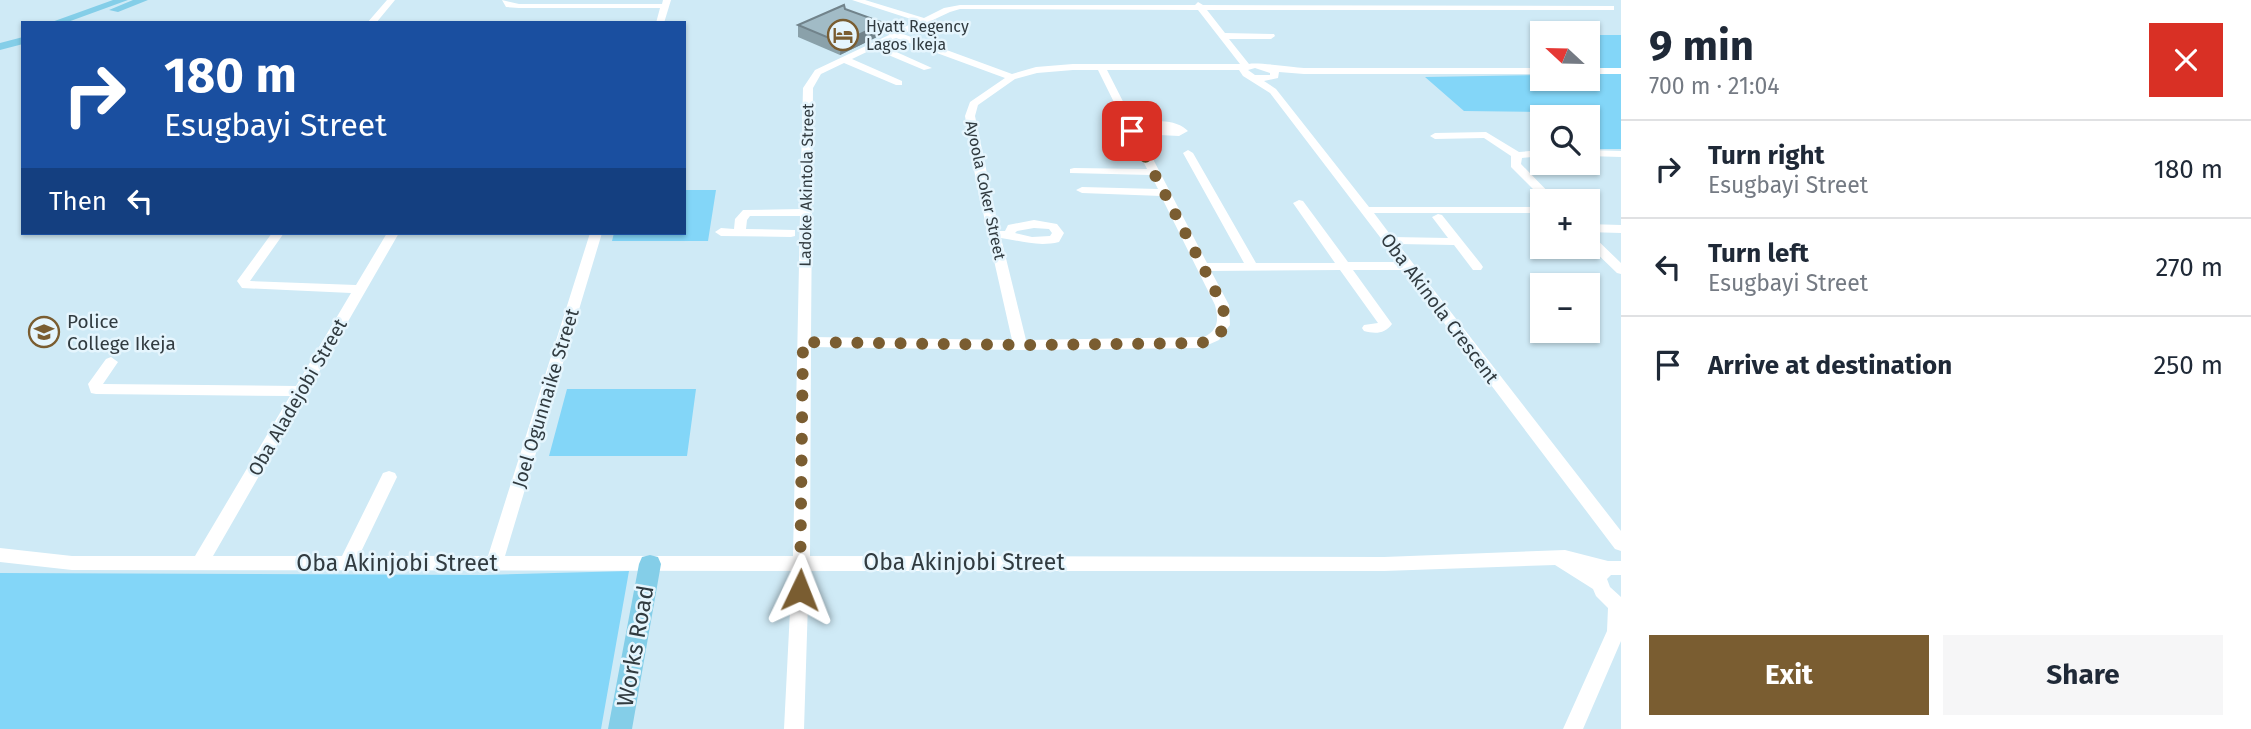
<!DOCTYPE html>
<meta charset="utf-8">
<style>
:root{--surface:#fff;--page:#f6f6f7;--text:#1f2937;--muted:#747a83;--line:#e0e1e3;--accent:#7a5d31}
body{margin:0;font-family:"Fira Sans",sans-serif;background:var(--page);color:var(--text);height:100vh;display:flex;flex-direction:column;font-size:26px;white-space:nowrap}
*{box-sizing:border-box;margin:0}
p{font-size:23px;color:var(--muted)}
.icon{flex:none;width:38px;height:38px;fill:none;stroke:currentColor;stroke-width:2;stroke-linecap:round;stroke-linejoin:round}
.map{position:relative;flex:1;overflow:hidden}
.drawer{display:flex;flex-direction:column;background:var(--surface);width:630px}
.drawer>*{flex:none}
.banner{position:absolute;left:21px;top:21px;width:665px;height:214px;border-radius:0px;box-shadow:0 2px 5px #0004;background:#1a4fa0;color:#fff;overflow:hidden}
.needle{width:46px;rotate:292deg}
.tools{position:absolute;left:1530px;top:21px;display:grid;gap:14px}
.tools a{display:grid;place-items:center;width:70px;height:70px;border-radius:0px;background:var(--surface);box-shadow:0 2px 5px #0004;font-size:35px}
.pin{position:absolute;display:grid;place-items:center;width:60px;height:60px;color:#fff;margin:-30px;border-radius:14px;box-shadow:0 4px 10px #0006}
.me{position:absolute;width:77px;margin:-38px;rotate:2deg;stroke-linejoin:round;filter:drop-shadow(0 0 5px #0008)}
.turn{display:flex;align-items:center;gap:24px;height:147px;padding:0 28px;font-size:32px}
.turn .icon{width:91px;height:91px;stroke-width:2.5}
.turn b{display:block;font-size:49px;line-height:60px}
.then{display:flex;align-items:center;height:66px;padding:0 28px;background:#0003;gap:14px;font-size:26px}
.round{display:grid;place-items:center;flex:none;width:74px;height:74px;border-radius:0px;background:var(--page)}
.head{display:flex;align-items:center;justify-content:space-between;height:119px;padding:0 28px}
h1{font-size:42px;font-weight:700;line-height:52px}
.button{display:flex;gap:14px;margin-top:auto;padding:14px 28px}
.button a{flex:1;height:80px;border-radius:0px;background:var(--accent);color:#fff;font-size:28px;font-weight:700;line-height:80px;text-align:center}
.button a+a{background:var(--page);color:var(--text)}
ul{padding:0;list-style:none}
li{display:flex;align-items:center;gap:21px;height:98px;padding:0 28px;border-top:2px solid var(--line)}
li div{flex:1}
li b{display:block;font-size:26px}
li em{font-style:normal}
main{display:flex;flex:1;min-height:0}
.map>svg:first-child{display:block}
.green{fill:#83d6f8}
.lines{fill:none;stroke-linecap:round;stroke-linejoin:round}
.minor{fill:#fff;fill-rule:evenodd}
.major{fill:#84cee8;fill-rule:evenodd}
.wall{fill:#8aa1aa}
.shaded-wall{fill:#71838b}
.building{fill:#a1bbc6;stroke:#71838b;stroke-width:2}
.route{stroke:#7a5d31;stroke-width:12;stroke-dasharray:0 21.6}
.labels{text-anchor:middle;stroke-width:5;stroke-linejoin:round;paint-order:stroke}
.far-poi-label{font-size:16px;fill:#313b40;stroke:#e5f5fd;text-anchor:start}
.far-street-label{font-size:16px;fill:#313b40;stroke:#e5f5fd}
.street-label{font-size:19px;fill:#313b40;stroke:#e5f5fd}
.poi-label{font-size:19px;fill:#313b40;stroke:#e5f5fd;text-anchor:start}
.near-street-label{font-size:23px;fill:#313b40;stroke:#e5f5fd}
</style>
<main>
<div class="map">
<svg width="1621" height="729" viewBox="0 0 1621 729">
<rect width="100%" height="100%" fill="#cfeaf6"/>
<path class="green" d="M1587,35H1621V149H1587V117H1544L1539,112L1464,111L1425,77L1542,75V79H1587Z
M684,190H716L708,241H612L614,233H684Z
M567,389H696L687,456H549Z
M629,571L601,729H0V573L484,575Z"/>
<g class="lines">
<path class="minor" d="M387,0H395L376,23H367Z
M502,0L519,4H662L663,0H671L664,23H656L660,8H519L506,7Z
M852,0H865L924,18L944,8L960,5H1195L1198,2L1203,5L1614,6V10H1207L1225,33L1274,34L1275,36L1271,39H1229L1249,64C1257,62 1292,67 1304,68H1542V74H1304L1279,72L1278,78L1264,81L1276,89L1369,207H1542V213H1374L1392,237L1448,238L1432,217L1438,214L1442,215L1481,264L1483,267L1481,270H1473L1454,245L1398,244L1621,531V551L1615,549L1404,270H1353L1392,324C1385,334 1375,334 1364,331L1362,328L1364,325L1378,323L1340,270L1211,271L1229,305L1230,325L1219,340L1201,348L1020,350L811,347L810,556L1384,557L1565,550L1608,561H1621V575H1611L1607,579L1610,587L1621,597V641L1583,729H1563L1607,631L1608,608L1596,596L1593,589L1555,565L1384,571H809L804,729H784L792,571L72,570L0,562V548L72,556H195L290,396L96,394L91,393L88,384L106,359L111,357L118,362L103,384L296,386L351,293L242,288L237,281L272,233H284L250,281L356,285L387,233H399L213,556H342L383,473L389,471L395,473L397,477L359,556H488L590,233H602L505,556H793L800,216H750L747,220L746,229L795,230V236L791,237L721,236L715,232L721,228L734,229L735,219L743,210L800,209L803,88L815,70L889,35V31H896L917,21ZM960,9L1198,10L1240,64H1073L1036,67L1012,74L903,34L950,12ZM896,38L1005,78L970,102L965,116L976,181L1012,340L811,337L813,88L821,74L844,63L896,85H902V81L852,59ZM1255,68L1270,73V75H1255L1248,70ZM1073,70H1098L1147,169L1074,168L1070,169V173L1151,175L1158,189L1082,187L1076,190L1082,193L1161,196L1215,305C1219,320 1218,330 1204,337L1026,340L1001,238C1022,241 1038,247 1059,242L1064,233L1057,224L1034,220L1008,225L1005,231H999L975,116L978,105L1015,79L1037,73ZM1107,70H1239L1243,76L1270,93L1399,262H1348L1303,201L1299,200L1293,203L1335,263H1256L1193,153L1188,150L1183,153L1244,263H1207L1140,134L1179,136L1188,131C1180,122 1160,118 1148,124C1144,126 1141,128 1137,129ZM1034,228L1049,229L1052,233L1050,236L1032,237L1015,233L1017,231Z
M886,50H892L932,68L924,70L886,54Z
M1587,68H1621V74H1587Z
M1486,132L1519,152L1542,150V156L1522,158L1521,164L1557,201H1545L1511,167V156L1484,138L1435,139L1430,136L1435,133Z
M1587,150L1621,151V157L1587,156Z
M1587,224L1621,225V233L1587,232Z
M1587,233L1591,234L1621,263V274L1617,273L1587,244Z"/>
<path class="major" d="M113,0H128L65,23H49Z
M133,0H148L118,12L109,10Z
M23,37V44L0,50V43Z
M650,555L658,557L661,564L632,729H608L639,564L642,557Z"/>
</g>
<path class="wall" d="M884,23L883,34L840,55L798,37V25Z"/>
<path class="shaded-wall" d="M884,23L883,34L840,55L841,43Z"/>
<path class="building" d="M844,5L845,9L884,23L841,43L798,25Z"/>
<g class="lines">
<path class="route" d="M800,590L803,342L1020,345L1201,343C1237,332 1225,312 1213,286L1132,131"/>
</g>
<defs>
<g id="hotel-ring" transform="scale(1.575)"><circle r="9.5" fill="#e5f5fd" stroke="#7a5d31" stroke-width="1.5"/><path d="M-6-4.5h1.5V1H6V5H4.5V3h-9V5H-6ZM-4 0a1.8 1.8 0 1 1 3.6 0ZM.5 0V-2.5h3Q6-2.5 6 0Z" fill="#7a5d31"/></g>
<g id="school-ring" transform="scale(1.575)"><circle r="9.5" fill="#e5f5fd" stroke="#7a5d31" stroke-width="1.5"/><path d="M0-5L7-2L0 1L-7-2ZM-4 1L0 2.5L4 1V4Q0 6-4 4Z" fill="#7a5d31"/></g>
</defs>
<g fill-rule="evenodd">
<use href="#hotel-ring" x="843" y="35"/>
<use href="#school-ring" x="44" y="332"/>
</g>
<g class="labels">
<g class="far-poi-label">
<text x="866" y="32">Hyatt Regency<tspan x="866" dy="18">Lagos Ikeja</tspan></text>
</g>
<g class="far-street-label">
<text transform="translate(806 185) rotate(-89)" y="6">Ladoke Akintola Street</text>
<text transform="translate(986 190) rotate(78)" y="6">Ayoola Coker Street</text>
</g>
<g class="street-label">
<text transform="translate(1440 308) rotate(53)" y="7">Oba Akinola Crescent</text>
<text transform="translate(297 397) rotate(-60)" y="7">Oba Aladejobi Street</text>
<text transform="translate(545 398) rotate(-73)" y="7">Joel Ogunnaike Street</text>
</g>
<g class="poi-label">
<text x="67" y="328">Police<tspan x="67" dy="22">College Ikeja</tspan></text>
</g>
<g class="near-street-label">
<text x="964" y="570">Oba Akinjobi Street</text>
<text x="397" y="571">Oba Akinjobi Street</text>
<text transform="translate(635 646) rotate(-80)" y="8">Works Road</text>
</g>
</g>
</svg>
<div class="tools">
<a><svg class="needle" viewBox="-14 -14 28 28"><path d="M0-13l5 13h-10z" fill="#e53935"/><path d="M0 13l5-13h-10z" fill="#747a83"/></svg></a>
<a><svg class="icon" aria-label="search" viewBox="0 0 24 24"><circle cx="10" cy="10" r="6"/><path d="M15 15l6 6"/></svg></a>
<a>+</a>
<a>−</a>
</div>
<div class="pin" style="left:1132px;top:131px;background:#d93025"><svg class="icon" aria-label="arrive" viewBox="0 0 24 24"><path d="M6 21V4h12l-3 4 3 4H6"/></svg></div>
<svg class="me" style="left:800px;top:590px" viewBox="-20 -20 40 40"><path d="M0-17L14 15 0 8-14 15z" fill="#7a5d31" stroke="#fff" stroke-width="4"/></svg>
<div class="banner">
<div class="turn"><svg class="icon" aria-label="right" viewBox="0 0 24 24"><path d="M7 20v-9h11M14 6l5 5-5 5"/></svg><div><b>180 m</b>Esugbayi Street</div></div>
<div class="then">Then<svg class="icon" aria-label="left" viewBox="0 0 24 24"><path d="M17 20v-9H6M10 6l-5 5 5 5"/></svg></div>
</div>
</div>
<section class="drawer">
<div class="head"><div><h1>9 min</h1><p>700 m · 21:04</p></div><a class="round" style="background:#d93025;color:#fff"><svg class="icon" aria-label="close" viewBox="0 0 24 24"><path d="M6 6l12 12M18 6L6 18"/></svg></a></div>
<ul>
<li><svg class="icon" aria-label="right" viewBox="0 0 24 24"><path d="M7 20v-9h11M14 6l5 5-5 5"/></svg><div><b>Turn right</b><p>Esugbayi Street</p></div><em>180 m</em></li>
<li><svg class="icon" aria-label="left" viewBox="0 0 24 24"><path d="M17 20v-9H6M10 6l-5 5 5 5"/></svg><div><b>Turn left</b><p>Esugbayi Street</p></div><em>270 m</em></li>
<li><svg class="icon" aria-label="arrive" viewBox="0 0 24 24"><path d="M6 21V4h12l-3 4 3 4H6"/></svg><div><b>Arrive at destination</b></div><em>250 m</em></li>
</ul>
<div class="button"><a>Exit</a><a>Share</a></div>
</section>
</main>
